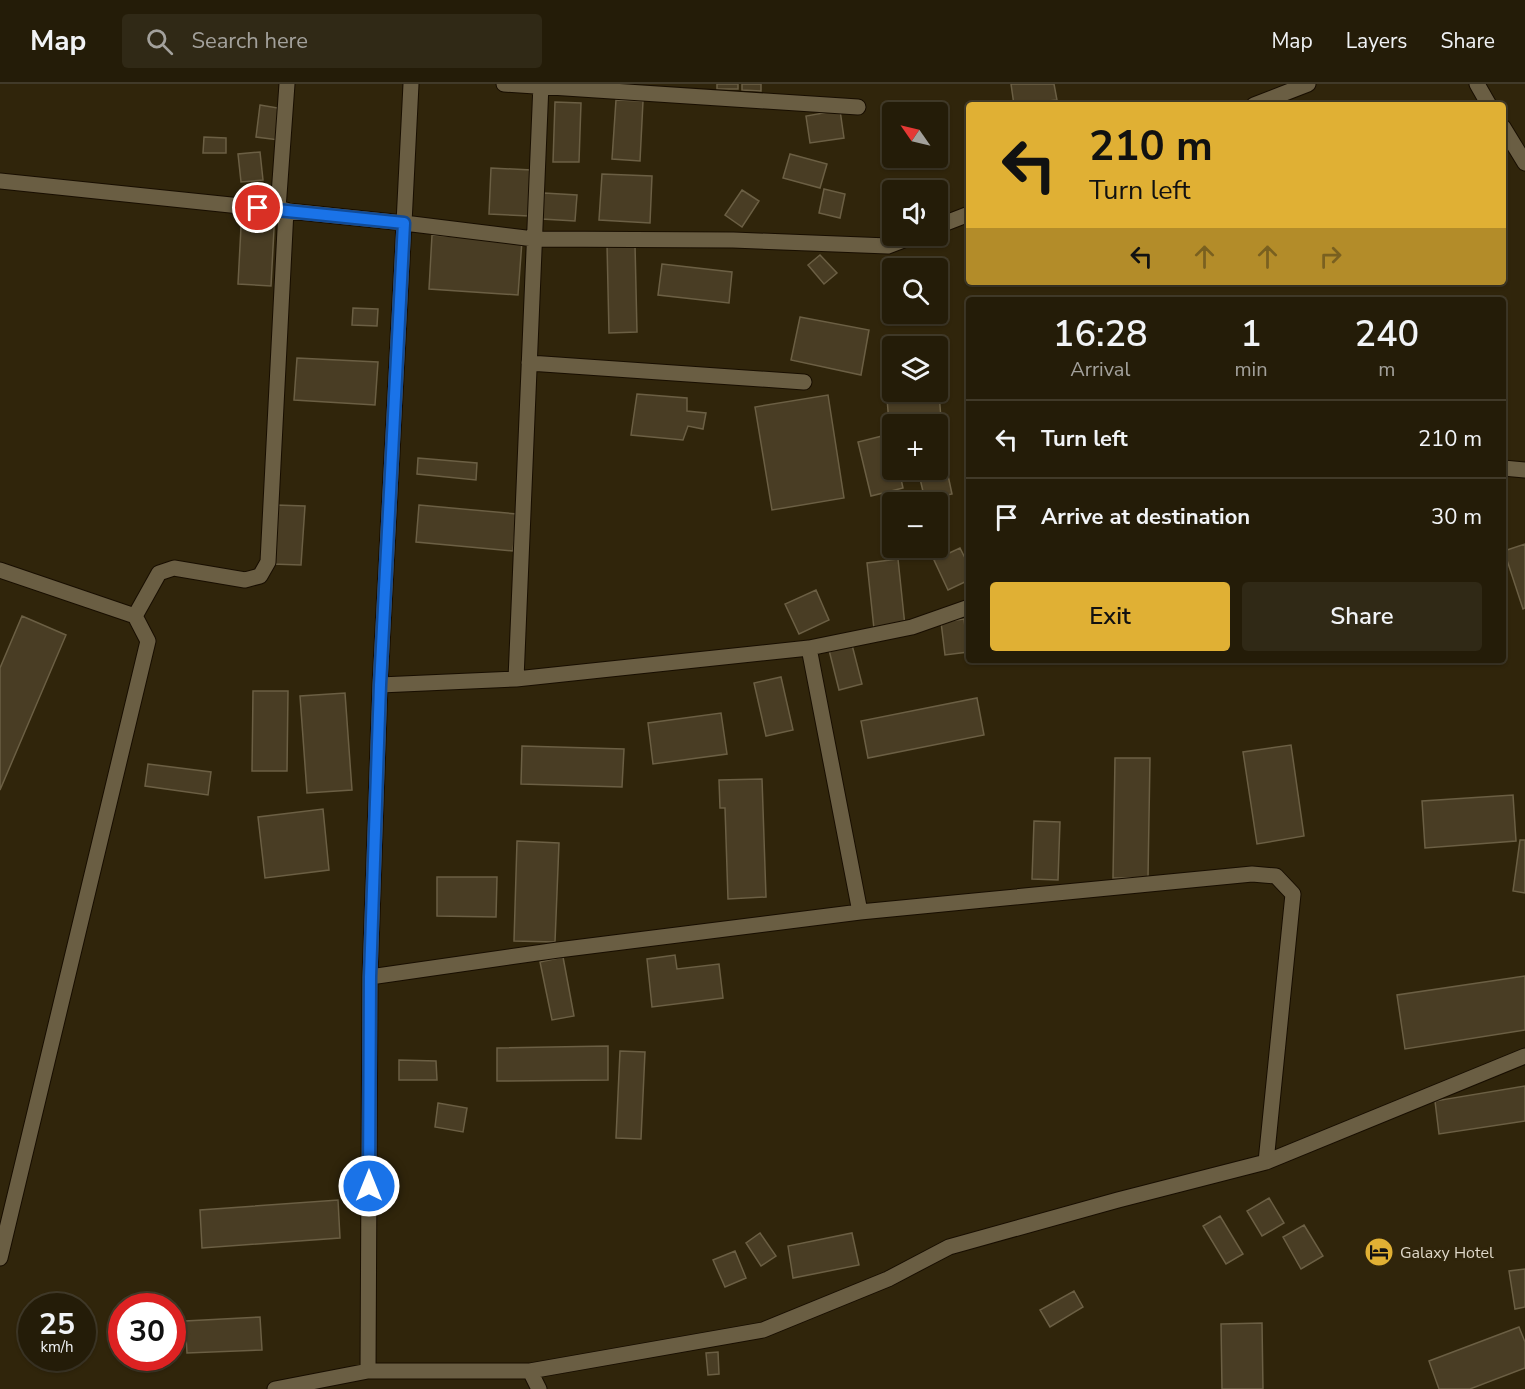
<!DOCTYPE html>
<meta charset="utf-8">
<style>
:root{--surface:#241c08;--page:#302916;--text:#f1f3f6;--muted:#a3a19c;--line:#413a29;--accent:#e0b034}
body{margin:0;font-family:"Nunito Sans",sans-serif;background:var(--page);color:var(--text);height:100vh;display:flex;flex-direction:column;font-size:22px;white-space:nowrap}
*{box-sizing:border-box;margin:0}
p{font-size:20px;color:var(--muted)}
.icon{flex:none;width:33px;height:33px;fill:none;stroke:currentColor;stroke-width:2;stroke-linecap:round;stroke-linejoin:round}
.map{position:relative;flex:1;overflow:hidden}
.drawer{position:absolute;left:966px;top:213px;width:540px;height:366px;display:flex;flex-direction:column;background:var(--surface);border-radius:6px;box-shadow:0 2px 4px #0004,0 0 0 2px var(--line)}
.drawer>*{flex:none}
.hud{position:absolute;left:966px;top:18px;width:540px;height:183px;border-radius:6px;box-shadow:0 2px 4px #0004,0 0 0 2px var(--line);background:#e0b034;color:#111;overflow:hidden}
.needle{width:39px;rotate:304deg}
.buttons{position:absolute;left:882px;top:18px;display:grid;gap:12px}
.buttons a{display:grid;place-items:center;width:66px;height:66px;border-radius:6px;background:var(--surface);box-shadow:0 2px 4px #0004,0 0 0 2px var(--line);font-size:30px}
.speed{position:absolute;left:18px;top:1209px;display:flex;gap:12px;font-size:30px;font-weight:700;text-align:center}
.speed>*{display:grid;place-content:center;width:78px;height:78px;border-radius:50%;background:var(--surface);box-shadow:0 2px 4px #0004,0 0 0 2px var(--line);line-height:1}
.speed small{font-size:15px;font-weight:400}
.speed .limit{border:9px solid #d22;background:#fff;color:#111}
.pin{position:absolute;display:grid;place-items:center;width:51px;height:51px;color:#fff;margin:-26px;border:3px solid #fff;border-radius:50%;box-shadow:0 2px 6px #0007}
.me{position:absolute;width:66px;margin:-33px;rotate:0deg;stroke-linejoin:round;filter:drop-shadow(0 0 4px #0008)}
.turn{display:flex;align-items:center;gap:21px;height:126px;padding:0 24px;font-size:27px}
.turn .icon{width:78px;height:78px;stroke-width:2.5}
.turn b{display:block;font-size:42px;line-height:51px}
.lanes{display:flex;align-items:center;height:57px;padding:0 24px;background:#0003;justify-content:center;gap:30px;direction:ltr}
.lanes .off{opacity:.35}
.eta{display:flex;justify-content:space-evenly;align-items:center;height:102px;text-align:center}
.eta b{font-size:36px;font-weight:600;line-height:42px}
.button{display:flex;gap:12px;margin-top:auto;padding:12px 24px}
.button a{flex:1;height:69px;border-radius:6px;background:var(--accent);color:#111;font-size:24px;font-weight:600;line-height:69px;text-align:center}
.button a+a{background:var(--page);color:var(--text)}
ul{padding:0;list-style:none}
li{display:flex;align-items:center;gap:18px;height:78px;padding:0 24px;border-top:2px solid var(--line)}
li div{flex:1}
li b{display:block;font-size:22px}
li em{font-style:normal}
header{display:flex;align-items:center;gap:36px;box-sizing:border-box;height:84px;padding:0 30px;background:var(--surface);border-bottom:2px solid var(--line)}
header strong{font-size:28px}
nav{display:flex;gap:33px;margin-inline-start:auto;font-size:21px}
.search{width:420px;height:54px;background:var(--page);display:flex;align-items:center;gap:15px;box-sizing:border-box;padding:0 21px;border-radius:6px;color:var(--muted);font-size:22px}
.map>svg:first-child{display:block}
.building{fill:#493d24;stroke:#6b5f44;stroke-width:1.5}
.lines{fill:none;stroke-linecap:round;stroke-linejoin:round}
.minor-casing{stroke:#180e00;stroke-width:17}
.minor{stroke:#6a5e43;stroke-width:15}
.route-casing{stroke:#114b97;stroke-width:15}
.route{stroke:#1a73e8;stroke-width:10}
.labels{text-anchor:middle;stroke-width:6;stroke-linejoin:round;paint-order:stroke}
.poi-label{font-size:16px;fill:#dfd8c9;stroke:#30250b;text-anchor:start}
</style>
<header>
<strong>Map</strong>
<div class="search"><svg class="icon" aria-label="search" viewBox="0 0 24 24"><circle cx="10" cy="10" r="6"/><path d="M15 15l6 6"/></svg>Search here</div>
<nav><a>Map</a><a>Layers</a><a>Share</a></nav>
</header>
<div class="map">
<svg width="1525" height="1305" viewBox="0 0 1525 1305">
<rect width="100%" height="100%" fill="#30250b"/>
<path class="building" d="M717,0H738V5H717Z
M742,0H761V7L742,6Z
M1011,0H1054L1057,16L1014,21Z
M616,16L643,17L640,77L612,75Z
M555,18L581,19L579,78H553Z
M260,21L284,25L279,56L256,53Z
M840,26L844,54L810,59L806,32Z
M204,53L226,54V69H203Z
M260,68L263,96L241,98L238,70Z
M790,70L827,80L820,104L783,94Z
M491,84L531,86L529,132L489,130Z
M602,90L652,92L650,139L599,136Z
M824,105L845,110L840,134L819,129Z
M742,106L759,117L742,143L725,131Z
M544,109L577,111L575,137L542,135Z
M242,124L275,126L271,202L238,200Z
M432,151L522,157L518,211L429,205Z
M607,160H635L637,248L609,249Z
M820,171L837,189L824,200L808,181Z
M662,180L732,188L729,219L658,211Z
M353,224L378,225L377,242L352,241Z
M800,233L869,246L861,291L791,276Z
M297,274L378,278L375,321L294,316Z
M938,298L941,334L889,340L886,301L892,300V308H938Z
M637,310L687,314V327L706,329L703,345L688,342L683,356L631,351Z
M828,311L844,414L772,426L755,323Z
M890,350L892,360V386H899L903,404L871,412L858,358Z
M943,368L952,410L925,416L918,386H938V369Z
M418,374L477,379L476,396L417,390Z
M276,421L305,422L301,481L272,480Z
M419,421L517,430L513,467L416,458Z
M1525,460V524L1523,525L1504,467Z
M960,464L969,482V496L948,506L934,476Z
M898,475L905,542L874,545L867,479Z
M816,506L829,536L799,550L785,520Z
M22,532L66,551L0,706V584Z
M964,535L968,568L945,571L941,538Z
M851,557L862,600L839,606L828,562Z
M781,593L793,646L766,652L754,599Z
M253,607H288L287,687H252Z
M345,609L352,706L307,709L300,612Z
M977,614L984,651L868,674L861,637Z
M721,629L727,670L653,680L648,639Z
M1291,661L1304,752L1257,760L1243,668Z
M522,662L624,665L622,703L521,700Z
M1115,674H1150L1148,794H1113Z
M148,680L211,688L208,711L145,702Z
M762,695L766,813L728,815L725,724H720L719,696Z
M1513,711L1516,757L1425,764L1422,717Z
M323,725L329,786L265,794L258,733Z
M1034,737L1060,738L1058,796L1032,795Z
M1520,756H1525V809L1513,807Z
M517,757L559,759L555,858L514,857Z
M437,793H497L496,833L437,832Z
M675,871L677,885L719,880L723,914L652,923L647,875Z
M563,873L574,932L552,936L540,878Z
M1525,892V946L1405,965L1397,911Z
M608,962V996L497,997V964Z
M620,967L645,968L641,1055L616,1054Z
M399,976L436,977L437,996H399Z
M1525,1002V1037L1439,1050L1435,1017Z
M438,1019L467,1024L463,1048L435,1043Z
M1269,1114L1284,1139L1262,1152L1247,1127Z
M338,1116L340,1154L202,1164L200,1126Z
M1220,1132L1243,1170L1226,1180L1203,1142Z
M1304,1141L1323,1172L1301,1185L1283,1153Z
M760,1149L776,1172L761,1182L746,1159Z
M852,1149L859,1181L793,1194L788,1162Z
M735,1167L746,1194L725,1203L713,1176Z
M1525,1185V1223L1515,1225L1509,1187Z
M1074,1207L1083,1223L1050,1243L1040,1226Z
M260,1233L262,1266L187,1269L185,1237Z
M1262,1239L1263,1305H1222L1221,1240Z
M1519,1243L1525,1258V1284L1470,1305H1439L1429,1277Z
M718,1268L719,1290L708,1291L706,1269Z"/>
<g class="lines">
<g class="minor-casing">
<path id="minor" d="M411,0L404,139L534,155L733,156L888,162L914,152
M504,0L858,23
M1477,0L1489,21
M1254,21L1308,0
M1503,43L1525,79
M0,97L404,139L380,601L370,893L368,1287
M278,125L287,0
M938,142L969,130
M529,279L804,298
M1503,384L1525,386
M0,486L135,532L148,557L0,1174
M135,532L159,489L174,484L245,496L260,492L268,478L286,126
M809,564L860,828
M516,595L541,0
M380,601L516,595L809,564L912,543L969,523
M370,893L558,866L860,828L1252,790L1276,792L1293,810L1266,1078
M530,1287L539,1305
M275,1305L368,1287H530L763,1246L888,1195L949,1163L1118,1116L1266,1078L1525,972"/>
</g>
<use href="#minor" class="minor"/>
</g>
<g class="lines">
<g class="route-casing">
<path id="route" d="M258,124L404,139L380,601L370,893L369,1102"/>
</g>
<use href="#route" class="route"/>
</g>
<defs>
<g id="hotel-disc" transform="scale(1.5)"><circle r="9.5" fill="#e0b034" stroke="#30250b"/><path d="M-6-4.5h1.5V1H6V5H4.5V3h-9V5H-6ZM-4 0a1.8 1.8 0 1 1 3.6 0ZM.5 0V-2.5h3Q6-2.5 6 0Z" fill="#111"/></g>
</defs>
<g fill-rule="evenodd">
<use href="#hotel-disc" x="1379" y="1168"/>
</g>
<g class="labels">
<g class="poi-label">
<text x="1400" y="1174">Galaxy Hotel</text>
</g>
</g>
</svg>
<div class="buttons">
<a><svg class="needle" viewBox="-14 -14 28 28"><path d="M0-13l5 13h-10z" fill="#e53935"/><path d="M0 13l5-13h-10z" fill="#a3a19c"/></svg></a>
<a><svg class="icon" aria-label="sound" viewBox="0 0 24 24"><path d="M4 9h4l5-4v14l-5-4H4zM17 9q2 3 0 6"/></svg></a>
<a><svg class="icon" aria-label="search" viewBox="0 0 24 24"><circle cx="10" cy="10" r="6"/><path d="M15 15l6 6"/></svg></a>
<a><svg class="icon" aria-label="layers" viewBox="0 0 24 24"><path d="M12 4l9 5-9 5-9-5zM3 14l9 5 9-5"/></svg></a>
<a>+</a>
<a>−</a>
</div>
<div class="speed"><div>25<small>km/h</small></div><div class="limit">30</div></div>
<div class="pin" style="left:258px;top:124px;background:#d93025"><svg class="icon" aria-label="arrive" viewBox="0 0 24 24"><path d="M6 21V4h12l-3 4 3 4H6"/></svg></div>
<svg class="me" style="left:369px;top:1102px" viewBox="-20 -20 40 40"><circle r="17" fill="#1a73e8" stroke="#fff" stroke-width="3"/><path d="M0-11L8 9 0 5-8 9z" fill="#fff"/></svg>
<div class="hud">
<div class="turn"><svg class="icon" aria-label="left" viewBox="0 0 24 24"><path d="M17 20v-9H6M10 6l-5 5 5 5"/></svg><div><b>210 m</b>Turn left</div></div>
<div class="lanes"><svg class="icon" aria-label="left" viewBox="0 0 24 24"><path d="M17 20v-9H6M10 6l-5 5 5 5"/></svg><svg class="icon off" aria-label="ahead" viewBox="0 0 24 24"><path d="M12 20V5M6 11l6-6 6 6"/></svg><svg class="icon off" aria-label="ahead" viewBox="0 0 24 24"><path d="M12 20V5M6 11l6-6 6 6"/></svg><svg class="icon off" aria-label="right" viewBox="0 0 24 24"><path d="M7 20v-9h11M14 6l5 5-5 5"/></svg></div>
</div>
<section class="drawer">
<div class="eta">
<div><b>16:28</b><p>Arrival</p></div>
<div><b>1</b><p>min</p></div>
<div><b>240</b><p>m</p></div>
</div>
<ul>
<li><svg class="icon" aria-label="left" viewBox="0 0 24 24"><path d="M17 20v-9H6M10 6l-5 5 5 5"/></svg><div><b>Turn left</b></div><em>210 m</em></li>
<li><svg class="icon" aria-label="arrive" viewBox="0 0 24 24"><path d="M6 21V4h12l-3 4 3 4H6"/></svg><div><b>Arrive at destination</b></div><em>30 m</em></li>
</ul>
<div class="button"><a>Exit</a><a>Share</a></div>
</section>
</div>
